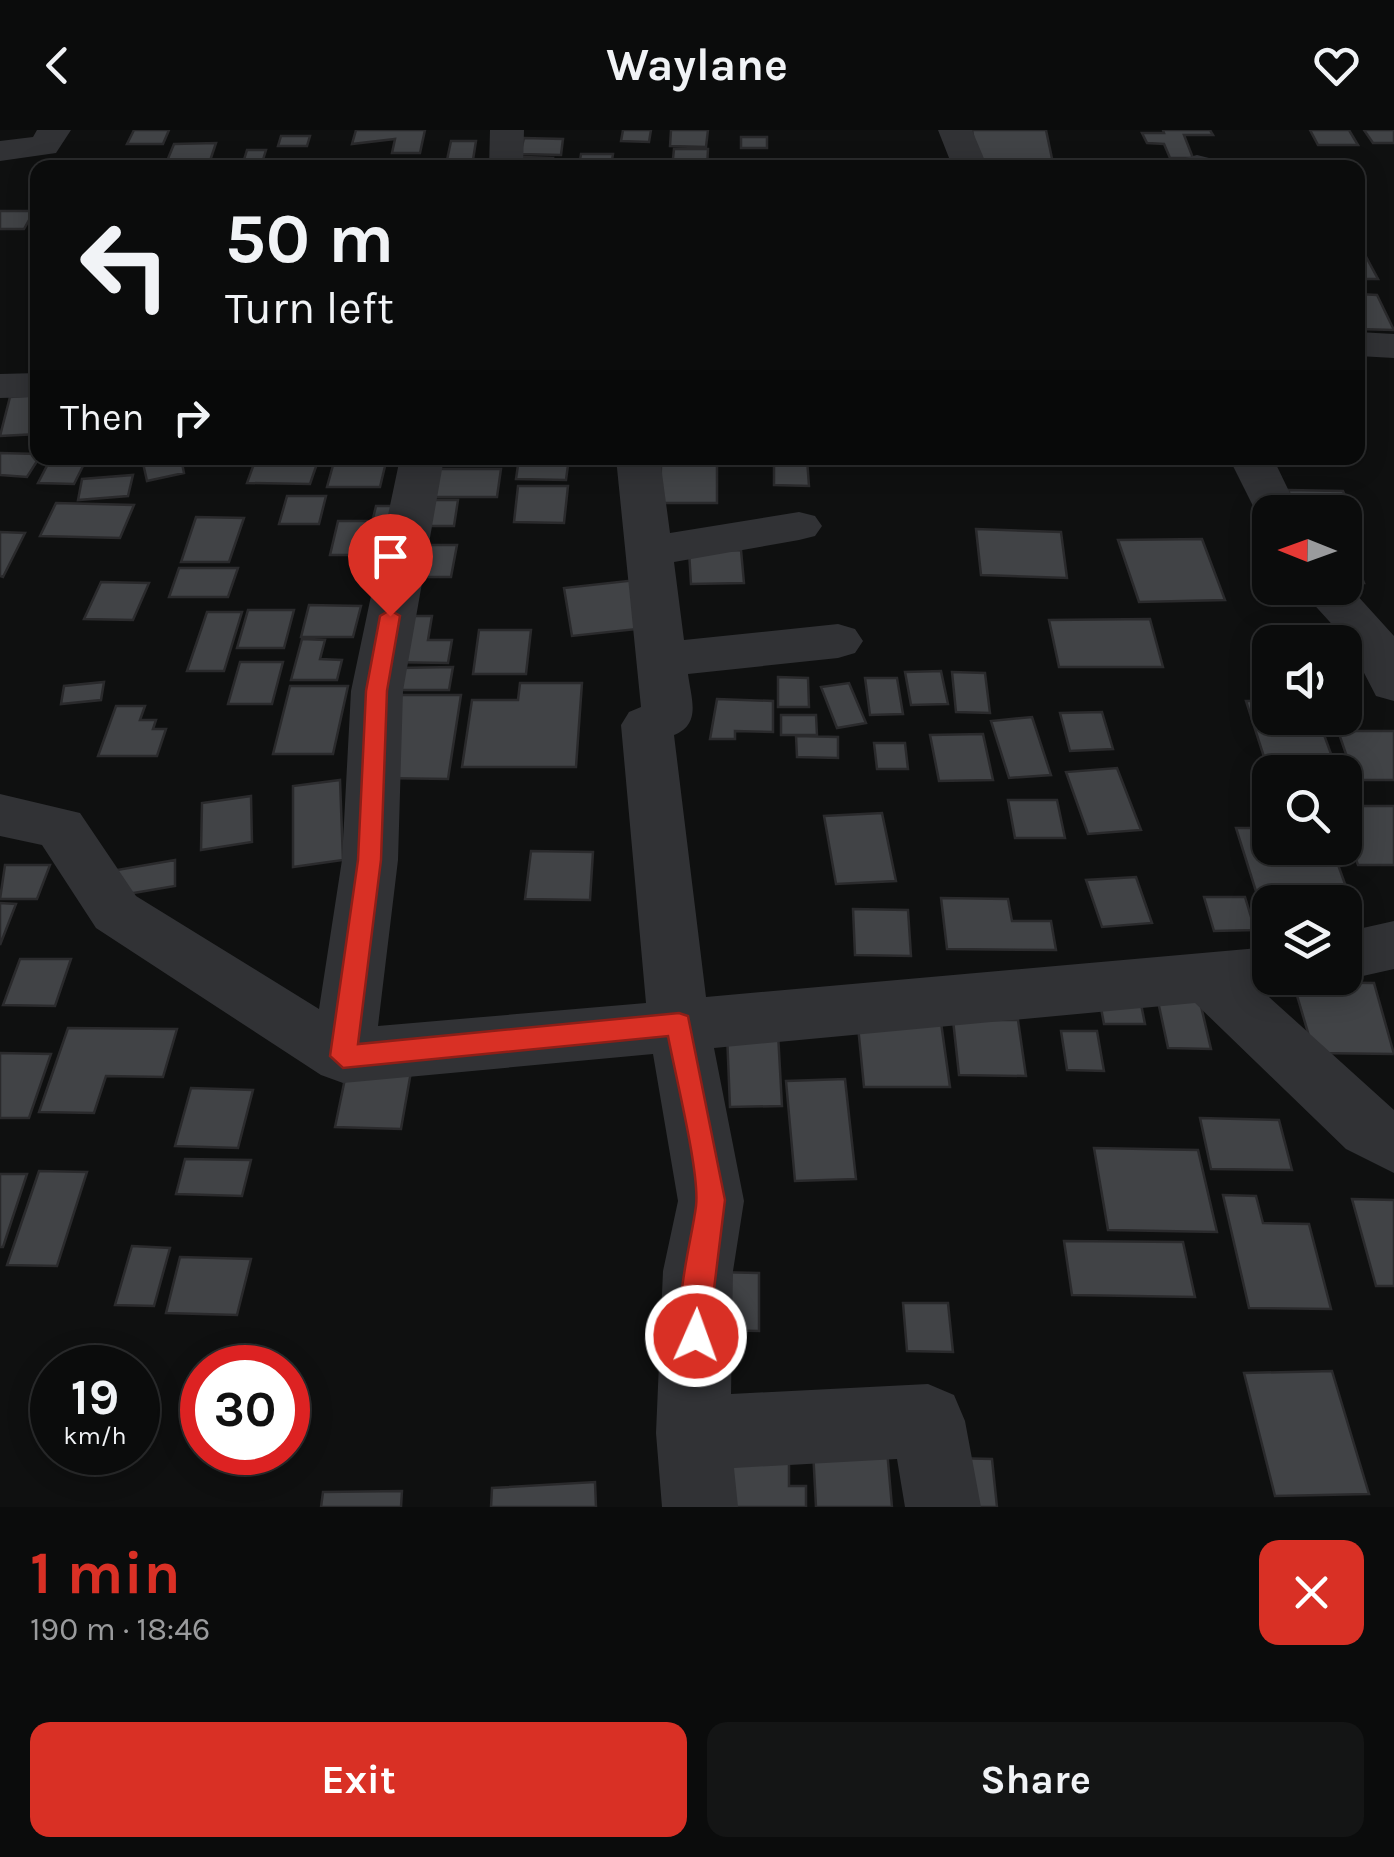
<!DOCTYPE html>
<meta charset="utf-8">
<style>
:root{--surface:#0b0c0c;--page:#141515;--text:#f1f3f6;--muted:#9a9b9d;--line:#2b2c2d;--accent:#d93025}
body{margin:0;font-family:Karla,sans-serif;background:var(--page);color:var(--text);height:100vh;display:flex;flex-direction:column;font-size:38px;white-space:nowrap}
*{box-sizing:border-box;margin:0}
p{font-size:32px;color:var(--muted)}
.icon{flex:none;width:55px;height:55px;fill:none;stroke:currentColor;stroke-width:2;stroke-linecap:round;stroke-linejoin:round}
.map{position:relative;height:1377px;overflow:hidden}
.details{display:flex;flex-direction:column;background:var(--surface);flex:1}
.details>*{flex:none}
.hud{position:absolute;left:30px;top:30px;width:1335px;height:305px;border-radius:20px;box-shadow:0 5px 25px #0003,0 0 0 2px var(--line);background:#0b0c0c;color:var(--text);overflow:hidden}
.needle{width:65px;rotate:271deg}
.buttons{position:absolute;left:1252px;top:365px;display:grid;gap:20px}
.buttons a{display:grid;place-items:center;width:110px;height:110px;border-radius:20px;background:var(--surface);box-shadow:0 5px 25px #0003,0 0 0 2px var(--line);font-size:50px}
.speed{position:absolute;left:30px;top:1215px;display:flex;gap:20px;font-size:50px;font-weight:700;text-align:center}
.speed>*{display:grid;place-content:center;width:130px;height:130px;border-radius:50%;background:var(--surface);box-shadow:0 5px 25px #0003,0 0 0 2px var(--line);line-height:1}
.speed small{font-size:25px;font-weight:400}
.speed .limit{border:15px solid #d22;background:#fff;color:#111}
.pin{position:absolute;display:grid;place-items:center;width:85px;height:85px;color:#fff;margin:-102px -42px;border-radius:50% 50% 50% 0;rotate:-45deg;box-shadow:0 0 10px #0007}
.pin .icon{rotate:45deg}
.me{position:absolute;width:110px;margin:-55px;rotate:2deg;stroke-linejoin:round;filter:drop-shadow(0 0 8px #0008)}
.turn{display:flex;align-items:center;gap:35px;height:210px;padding:0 30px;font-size:45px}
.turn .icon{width:130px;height:130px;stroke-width:2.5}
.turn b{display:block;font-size:70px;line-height:85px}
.then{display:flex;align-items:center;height:95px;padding:0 30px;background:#0003;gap:20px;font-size:38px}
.round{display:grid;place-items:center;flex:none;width:105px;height:105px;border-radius:20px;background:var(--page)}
.overview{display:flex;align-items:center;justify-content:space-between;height:170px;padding:0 30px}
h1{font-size:60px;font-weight:700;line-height:75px;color:var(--accent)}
.button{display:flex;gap:20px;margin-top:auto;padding:20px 30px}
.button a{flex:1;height:115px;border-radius:20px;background:var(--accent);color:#fff;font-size:40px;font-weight:700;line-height:115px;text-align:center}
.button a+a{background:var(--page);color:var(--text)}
header{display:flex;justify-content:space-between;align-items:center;height:130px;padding:0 30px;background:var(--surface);font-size:45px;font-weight:700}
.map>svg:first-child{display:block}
.building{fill:#414346;stroke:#2a2a2c;stroke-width:2.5}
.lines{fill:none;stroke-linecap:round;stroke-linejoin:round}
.minor{fill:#313235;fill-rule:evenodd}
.route{fill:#d93025;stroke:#8d1f18;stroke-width:2.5}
</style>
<header><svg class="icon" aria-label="back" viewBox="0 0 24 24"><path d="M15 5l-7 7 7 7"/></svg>Waylane<svg class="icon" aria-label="heart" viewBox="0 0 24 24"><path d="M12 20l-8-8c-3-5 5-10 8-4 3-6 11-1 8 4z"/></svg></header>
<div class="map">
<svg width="1394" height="1377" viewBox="0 0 1394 1377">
<rect width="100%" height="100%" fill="#0f1010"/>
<path class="building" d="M134,0H169L163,14H127Z
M356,0H425L420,23H392L395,9L352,14Z
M623,0H651L649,12L621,11Z
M671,0H708L706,17L670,16Z
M972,0H1046L1054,38H978Z
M1163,0H1210L1213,5H1184L1193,28H1170L1164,14L1147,13L1142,3H1164Z
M1310,0H1349L1358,15H1318Z
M1364,0H1394V13H1373Z
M281,6H310L307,16H278Z
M741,7H767V18H741Z
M524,8L563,9L561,25L520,24Z
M451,11H476L473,30H447Z
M216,13L210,31H167L174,14Z
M674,19H708L707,38H672Z
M247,20H266L262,33H243Z
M581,24H613L611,37L579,36Z
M523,27L553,28L551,36L521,35Z
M0,81H34L24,99H0Z
M1358,123H1364L1378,149H1358Z
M1358,164L1377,165L1394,200L1358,199Z
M38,265V304L0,306L10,267Z
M0,323L38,324L39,328L27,347L0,345Z
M51,328H87L74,354L38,353Z
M181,328L184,343L147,351L143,333Z
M256,328H319L310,354L247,353Z
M335,328H387L380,357H327Z
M433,328H500L499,334H431Z
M519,328H569L566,350L516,349Z
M774,328L807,329L809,356L774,355Z
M1072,328H1136L1139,335L1074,334Z
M661,335H717V373H660Z
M427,339H501L497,367H421Z
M133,345L128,366L78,370L82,349Z
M518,356H568L564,393L514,392Z
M1288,360L1343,361L1352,382L1296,381Z
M287,366H326L319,394H279Z
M429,370H458L454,396H424Z
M56,373L134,375L120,408L40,406Z
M376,376H404L397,409H368Z
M196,387L244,388L229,432H181Z
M338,391H367L359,425H330Z
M976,399L1061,402L1067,448L981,445Z
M0,402L25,403L3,447L0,446Z
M1202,409L1225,470L1139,472L1118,410Z
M420,415H457L451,447H414Z
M741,420L744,453L691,454L689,421Z
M1345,420H1351L1364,453H1345Z
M179,438H238L228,467H169Z
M645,449L656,497L572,506L564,458Z
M101,452L149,453L133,490L84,489Z
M309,475L361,476L353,507H301Z
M248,480H294L284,518H237Z
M207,482H242L224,541H187Z
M395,486H432L428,510H452L448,533L385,532Z
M1150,489L1163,537H1059L1049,490Z
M479,500H531L526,544H473Z
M302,509L325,510L320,529L342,530L337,550H291Z
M240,532H283L272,574H228Z
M453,537L449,560H393L398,538Z
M941,541L948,574L911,575L905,542Z
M952,542L985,543L990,583L956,582Z
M778,547L808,548L809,577H778Z
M865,548H897L903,584L870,585Z
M104,552L101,570L61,574L64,556Z
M520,553H582L576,637H462L472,570H518Z
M849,553L866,593L837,598L821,557Z
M290,556H348L333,624H273Z
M396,565H461L448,649L380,648Z
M717,569L773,571V602L735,601V609H710Z
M1246,571H1270V588H1318L1335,635H1302L1299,627H1264Z
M116,576H145L140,590H156L153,599H166L157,626H98Z
M1102,582L1113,619L1070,621L1060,583Z
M781,585H816L817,605H781Z
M1032,587L1051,645L1009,648L991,591Z
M1338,601H1394V650H1355Z
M983,604L993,650L939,651L930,605Z
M796,606L838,607V628L797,627Z
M874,613H905L908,639H877Z
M1117,638L1141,700L1088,704L1066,642Z
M340,650L343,730L293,737V656Z
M251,666L252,712L201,720L202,673Z
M1008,670H1057L1065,708H1015Z
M1345,676H1394V735H1358L1345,698Z
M882,683L896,751L836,754L824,686Z
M1236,698H1270V718H1291L1295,730L1336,729L1349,765H1307L1310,772H1270V790H1265Z
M531,721L593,722L590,770L525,769Z
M175,730V756L116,766L117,740Z
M5,735H50L37,769H0Z
M1136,747L1152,793L1102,797L1086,750Z
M1204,767H1245L1255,800L1214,801Z
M941,768L1008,769L1012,791H1051L1056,820L947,819Z
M0,773L16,774L0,815Z
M853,779L908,780L911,826L855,825Z
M20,829H71L55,876L3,875Z
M1293,852L1374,853L1394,924L1314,923Z
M1098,862L1139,864L1145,894H1104Z
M1156,862L1198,863L1211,919L1168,918Z
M940,885L950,957H864L857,886Z
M953,890H1018L1026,946L959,945Z
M68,898L177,899L163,947L106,946L94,983L39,982Z
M1061,901H1097L1104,941L1067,940Z
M778,903L782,976L730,977L727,904Z
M0,923L51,924L29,988H0Z
M348,934L412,936L401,999L335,997Z
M845,949L856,1049L795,1051L786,951Z
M191,958L253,960L238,1018L175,1016Z
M1200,988L1279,990L1292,1040L1211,1039Z
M1094,1018L1198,1020L1217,1102L1108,1100Z
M185,1029L251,1030L242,1066L176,1064Z
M39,1041L87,1042L57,1136L7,1135Z
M0,1044H27L3,1117H0Z
M1223,1065L1256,1066L1263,1093L1309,1094L1331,1179L1249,1178Z
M1352,1069L1394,1070V1156H1376Z
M1064,1111L1183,1112L1195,1167L1072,1165Z
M132,1116L170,1118L154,1176L115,1175Z
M180,1127L251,1129L237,1185L166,1183Z
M712,1142L759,1143V1201L711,1200Z
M903,1173H948L953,1222L907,1221Z
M1332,1241L1369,1364L1275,1366L1244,1243Z
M813,1320H887L892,1377H816Z
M952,1328L992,1329L997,1377H957Z
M706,1330H789V1356H806V1377H707Z
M595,1352L596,1377H491L492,1358Z
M402,1361L401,1377H321L323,1362Z"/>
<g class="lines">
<path class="minor" d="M37,0H71L56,23L0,31V11L33,7Z
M490,0H524L523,38H489Z
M938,0H972L988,38H953Z
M1197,25L1209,28L1214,38H1179L1185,28Z
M1358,202L1394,204V228L1358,226Z
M38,243V267L0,268V244Z
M400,328H444L403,561L398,730L378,896L646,873L621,595L629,582L641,577L616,328H660L670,403L799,382L815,386L822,396L815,406L799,410L674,432L684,510L838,494L855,499L863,511L855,523L838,528L688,544C691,568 702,594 674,605L706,867L1270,817V848H1297L1291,859L1269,867L1394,980V1043L1346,1019L1195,873L714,918L744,1071L733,1141L731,1264L928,1254L954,1265L965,1291L981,1377H905L897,1329L734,1338L738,1377H662L656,1303L663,1141L678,1071L653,924L343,953L321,945L96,798L42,715L0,706V664L80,683L136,766L319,879L342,730L351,561Z
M1229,328H1273L1299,382H1270V394L1261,392Z
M1345,452L1394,506V571L1376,566L1348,512L1299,458H1345Z
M1394,791V839L1345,850L1337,848H1345V802Z"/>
</g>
<path class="route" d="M390,480L400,486L387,561L381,730L358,914L679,883L688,886L725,1070L707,1216L696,1220L686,1216C671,1180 691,1115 696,1076C700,1043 675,944 668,906L343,938L330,926L358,730L366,561L380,486Z"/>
</svg>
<div class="buttons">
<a><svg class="needle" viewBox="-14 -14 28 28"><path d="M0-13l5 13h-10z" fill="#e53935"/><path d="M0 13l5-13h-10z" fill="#9a9b9d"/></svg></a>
<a><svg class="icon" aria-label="sound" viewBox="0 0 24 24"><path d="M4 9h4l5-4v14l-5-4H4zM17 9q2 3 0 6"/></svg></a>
<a><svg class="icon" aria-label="search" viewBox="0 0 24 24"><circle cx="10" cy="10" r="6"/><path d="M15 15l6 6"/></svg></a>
<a><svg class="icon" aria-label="layers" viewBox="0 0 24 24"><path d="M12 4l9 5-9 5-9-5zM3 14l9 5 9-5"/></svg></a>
</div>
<div class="speed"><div>19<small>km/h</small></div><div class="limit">30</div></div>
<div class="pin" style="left:390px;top:486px;background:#d93025"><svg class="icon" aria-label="arrive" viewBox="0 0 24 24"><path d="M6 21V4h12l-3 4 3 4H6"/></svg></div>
<svg class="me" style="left:696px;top:1206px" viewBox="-20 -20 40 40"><circle r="17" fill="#d93025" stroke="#fff" stroke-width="3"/><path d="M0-11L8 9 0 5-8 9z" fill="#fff"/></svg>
<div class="hud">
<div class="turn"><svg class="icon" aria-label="left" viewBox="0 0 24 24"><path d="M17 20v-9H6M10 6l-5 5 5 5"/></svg><div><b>50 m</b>Turn left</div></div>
<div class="then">Then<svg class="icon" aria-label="right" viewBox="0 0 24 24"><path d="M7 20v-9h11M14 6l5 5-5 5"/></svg></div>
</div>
</div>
<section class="details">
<div class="overview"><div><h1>1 min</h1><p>190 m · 18:46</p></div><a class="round" style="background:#d93025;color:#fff"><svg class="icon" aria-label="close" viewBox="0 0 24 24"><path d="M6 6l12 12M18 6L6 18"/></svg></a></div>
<div class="button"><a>Exit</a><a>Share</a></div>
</section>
